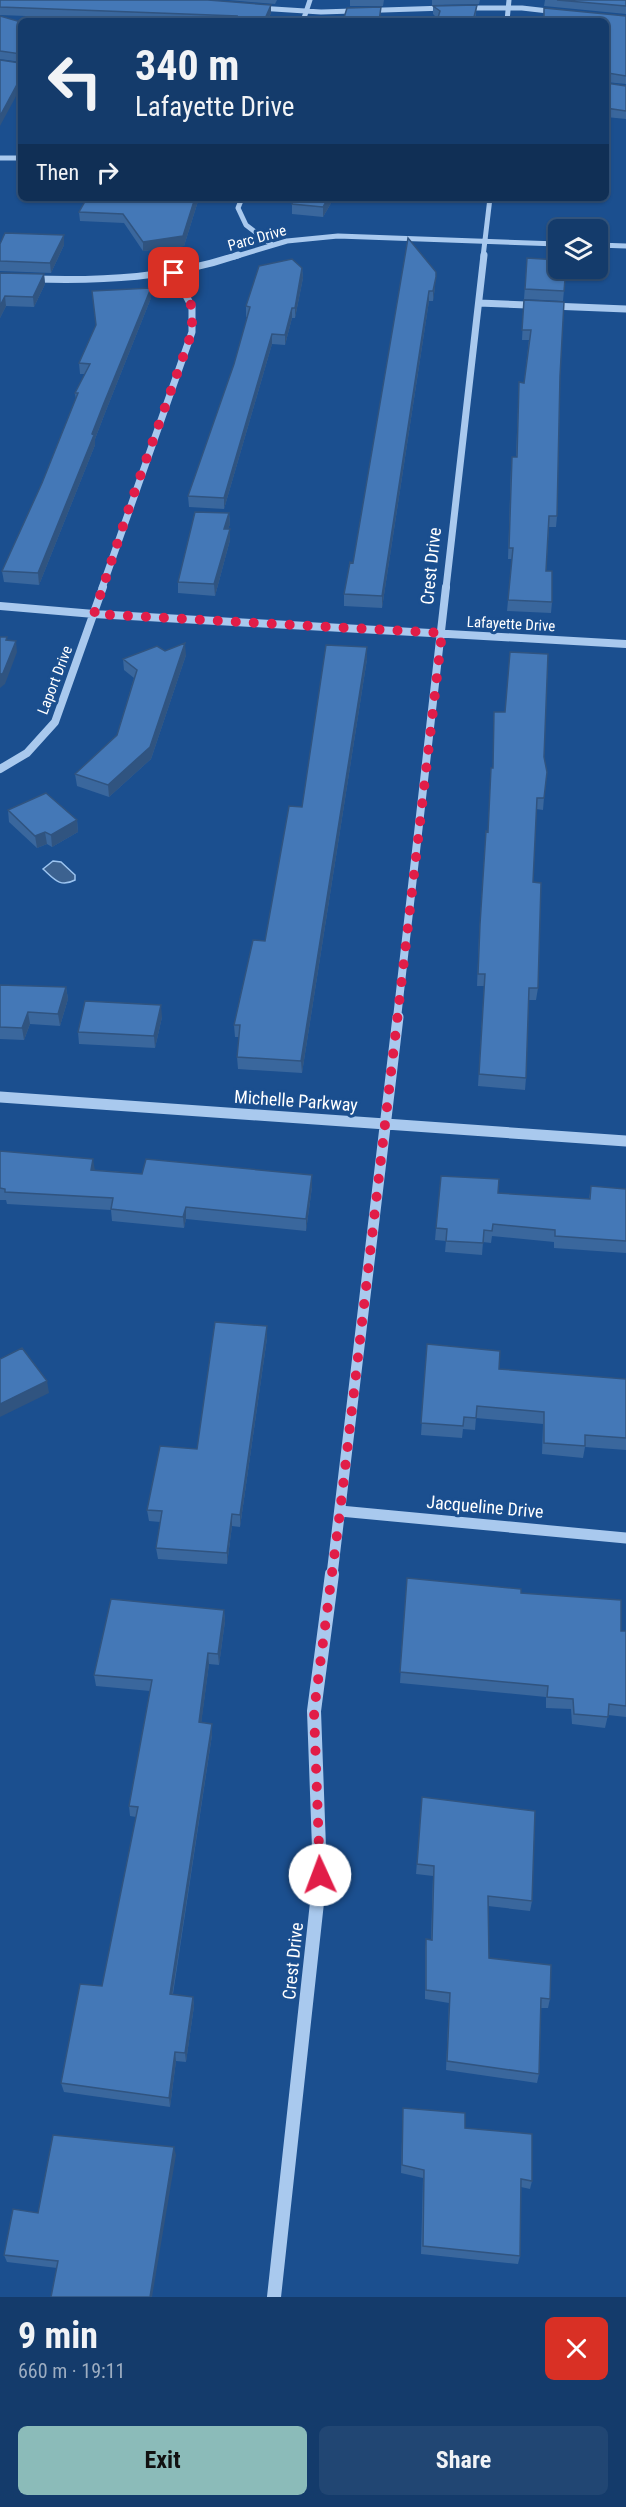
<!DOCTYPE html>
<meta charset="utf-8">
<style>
:root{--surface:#143b6b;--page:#214673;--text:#f1f3f6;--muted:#9dadc1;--line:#33557e;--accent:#8bbbb9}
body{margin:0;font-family:"Roboto Condensed",sans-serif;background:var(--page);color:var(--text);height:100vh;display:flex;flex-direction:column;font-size:22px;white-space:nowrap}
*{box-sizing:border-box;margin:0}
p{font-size:20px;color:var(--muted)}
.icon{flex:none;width:33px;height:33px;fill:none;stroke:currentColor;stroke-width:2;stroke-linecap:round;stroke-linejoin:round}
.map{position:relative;height:2297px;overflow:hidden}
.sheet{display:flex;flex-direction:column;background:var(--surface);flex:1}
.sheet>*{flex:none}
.guide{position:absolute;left:18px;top:18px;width:591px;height:183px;border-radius:9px;box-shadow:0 2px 4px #0004,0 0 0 2px var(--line);background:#143b6b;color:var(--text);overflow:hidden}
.fabs{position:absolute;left:548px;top:219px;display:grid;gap:12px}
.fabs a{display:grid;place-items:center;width:60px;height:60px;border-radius:9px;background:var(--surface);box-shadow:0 2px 4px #0004,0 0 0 2px var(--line);font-size:30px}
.pin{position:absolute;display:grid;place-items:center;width:51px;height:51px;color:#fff;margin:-26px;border-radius:12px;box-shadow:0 3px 9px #0006}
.me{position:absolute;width:66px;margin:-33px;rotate:358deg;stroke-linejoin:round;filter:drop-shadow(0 0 4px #0008)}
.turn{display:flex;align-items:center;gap:21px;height:126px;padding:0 18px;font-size:27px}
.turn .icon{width:78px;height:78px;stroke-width:2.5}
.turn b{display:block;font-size:42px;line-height:51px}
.then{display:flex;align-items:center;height:57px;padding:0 18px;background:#0003;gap:12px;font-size:22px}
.round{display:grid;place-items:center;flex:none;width:63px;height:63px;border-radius:9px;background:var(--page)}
.headline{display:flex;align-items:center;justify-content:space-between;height:102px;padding:0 18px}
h1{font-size:36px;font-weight:700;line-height:45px}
.primary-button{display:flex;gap:12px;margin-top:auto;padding:12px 18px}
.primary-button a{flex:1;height:69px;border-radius:9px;background:var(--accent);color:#111;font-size:24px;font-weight:700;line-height:69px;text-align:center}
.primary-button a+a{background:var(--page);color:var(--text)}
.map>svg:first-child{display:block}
.water{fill:#3c6290;stroke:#9cc4f0;stroke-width:1.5}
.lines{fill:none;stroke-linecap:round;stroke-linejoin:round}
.minor-far4{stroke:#a9c9ee;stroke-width:5}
.minor-far3{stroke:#a9c9ee;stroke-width:7}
.minor-far2{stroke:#a9c9ee;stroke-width:8}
.minor-far1{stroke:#a9c9ee;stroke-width:11}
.minor{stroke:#a9c9ee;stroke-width:14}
.wall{fill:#3a679d}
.shaded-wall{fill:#305480}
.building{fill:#4478b7;stroke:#305480;stroke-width:1.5}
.route{stroke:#e11d48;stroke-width:10;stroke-dasharray:0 18}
.labels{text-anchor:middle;stroke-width:6;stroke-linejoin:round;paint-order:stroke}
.far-street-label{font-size:15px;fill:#fff;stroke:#1b4f8f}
.street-label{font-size:18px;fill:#fff;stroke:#1b4f8f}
</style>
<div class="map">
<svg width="626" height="2297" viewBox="0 0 626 2297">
<rect width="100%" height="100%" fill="#1b4f8f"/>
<path class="water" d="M53,861L61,862L75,875V880C60,888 54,879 43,869Z"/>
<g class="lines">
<path class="minor-far4" d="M258,8L321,12L446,8
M465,8H522L557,12
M303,21L310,0
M507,21L509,0
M0,158H21
M242,198L238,208L246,225L271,244
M597,245L626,246
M234,257L287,241L338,236L558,244
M483,257L490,198"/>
<path class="minor-far3" d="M33,279C104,281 171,278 238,255
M479,303L626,309
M102,588L192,332V307L174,273
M446,588L484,255"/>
<path class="minor-far2" d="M0,606L94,614L626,644
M0,769L27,753L55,722L103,587
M397,1018L446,587"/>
<path class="minor-far1" d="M0,1097L626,1141
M340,1511L626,1538
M332,1575L398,1017"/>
<path class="minor" d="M274,2297L320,1875L314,1711L332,1574"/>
</g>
<path class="wall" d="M0,0L271,13L267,21H154L0,15Z
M228,0H277L275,4Z
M350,0H384L383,6H350Z
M432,0H480L479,4L432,5Z
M545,0H626V14L544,6Z
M477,5L475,21H437L438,19L433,14V6Z
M544,8L626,16V84L606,82V21H543Z
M0,16L21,22V62L0,59Z
M606,83L626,86V119L606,117Z
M199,198L184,246L143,251L124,223L80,221L79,212Z
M334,198L323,217L292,214V204Z
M532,198H563V200Z
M64,235V245L51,273L0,271V244Z
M408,238L435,287L433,301H429L382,608L344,606V594L353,563Z
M527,258L566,268L563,301L524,299Z
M302,268L303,278L295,318H292L285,345L272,344L224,509L189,507L188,496L234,364L248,317H246V306Z
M0,273L44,274L45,284L34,307L6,306L0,318Z
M151,288V298L105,413L95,439V445L39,585L4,582L2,571L42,483L76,400L75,393L85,374H80L79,363Z
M524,300L560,376L557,516L556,527H549L546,571L552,602L551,613L507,611L512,559H508L511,468L516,457L519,382L524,383L529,340H522Z
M229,513L230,524L228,529L230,540L215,596L178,593V582Z
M165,651L186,655L151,759L109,797L77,786L75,774L117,735L134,678L124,670L123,659Z
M367,659L302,1073L238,1069L237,1057L239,1037H235L234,1025L265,941L302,807Z
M494,712L544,757V798L543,810L536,809L533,882L538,988L536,1000H528L526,1078L525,1090L478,1086L484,986H477L479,936L486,831L488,832L491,768H493Z
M8,810L77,820L78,832L52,847L47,844L37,848L9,822Z
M0,985L66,987L68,999L60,1026L30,1024L24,1040L0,1039Z
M162,1017L155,1048L79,1044L78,1032Z
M0,1151L95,1170L312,1187L306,1231L186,1219L184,1228L112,1221L111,1210L7,1204L6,1200H0Z
M591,1186L626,1189V1253L554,1248V1242L492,1236L491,1243L483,1242L482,1255L445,1252L446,1241L435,1240L436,1228L498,1193L589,1199Z
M267,1338L240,1527L232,1526L227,1564L158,1559L156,1548L160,1522L149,1521L147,1510L197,1449Z
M427,1344L499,1369L626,1379V1450L585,1447L583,1458L542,1454L543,1424L476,1418L475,1430L463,1429L462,1438L421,1435Z
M407,1578L521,1593L621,1631H626V1717L608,1715L605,1728L572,1724L571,1709L546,1708V1697L400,1683Z
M224,1610L225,1621L219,1665L209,1664L201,1723L212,1724V1735L173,1994L193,1997L194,2006L186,2062L176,2061L170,2107L64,2092L61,2083L102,1986L136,1817L130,1816L129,1806L150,1691L96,1686L94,1675Z
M422,1797L532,1901L530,1911L488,1906L489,1958L550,1999L548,2008H541L539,2074L537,2083L446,2070L449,2003L425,1999V1949L426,1939H431L433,1876L416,1874Z
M403,2108L465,2128L532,2181L530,2189L521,2187L520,2256L518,2264L421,2254L423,2178L401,2173Z
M176,2155L57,2268L7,2262L4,2255L38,2213Z"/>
<path class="shaded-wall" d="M271,5V13L267,21H264Z
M21,77V87L0,126V116Z
M195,198H199L184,246L143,251V242Z
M328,198H334L323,217V207Z
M64,235V245L51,273L50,263Z
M302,268L303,278L295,318V308Z
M44,274L45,284L34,307L33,297Z
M436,277L435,287L433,301V291Z
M151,288V298L105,413L95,439V445L39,585L38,573L104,403Z
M429,291V301L382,608V596Z
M5,296L6,306L0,318V306Z
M292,308V318L285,345V335Z
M272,334V344L224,509V498Z
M229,513L230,524L224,540V529Z
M230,529V540L215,596L214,584Z
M16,641L17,652L5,684L0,688V675Z
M185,643L186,655L151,759L109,797L108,785Z
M367,647V659L302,1073L301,1061Z
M77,820L78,832L52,847L51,835Z
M45,832L47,844L37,848L35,836Z
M66,987L68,999L60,1026L58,1014Z
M161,1005L162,1017L155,1048L154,1036Z
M28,1012L30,1024L24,1040L22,1028Z
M93,1159L95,1171L91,1170Z
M312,1175V1187L306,1231V1219Z
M186,1207V1219L184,1228L183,1217Z
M267,1326V1338L240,1527V1515Z
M47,1381L49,1393L0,1417V1404Z
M232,1514V1526L227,1564V1553Z
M224,1610L225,1621L219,1665L218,1654Z
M208,1653L209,1664L200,1733L199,1722Z
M212,1724V1735L171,2003L170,1994Z
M193,1997L194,2006L186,2062L185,2053Z
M175,2052L176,2061L170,2107L169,2098Z
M174,2147L176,2155L152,2297H150Z"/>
<path class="building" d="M0,0H208L271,5L264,21H235L237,16L0,7Z
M557,0H626V6Z
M477,5L473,21H437L440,11L433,6Z
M381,7L379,21H343L347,8Z
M544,8L626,16V76L608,73L606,74V21H544Z
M0,16L21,22V54L0,51Z
M0,60L20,63H21V77L0,116Z
M606,83L626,86V111L606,108Z
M87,198H195L183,236L143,242L123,214L79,212Z
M294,198H328L323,207L292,204Z
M5,233L64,235L50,263L0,261V244Z
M408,238L436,272V277L433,291H429L382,596L344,594L350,562L353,563Z
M527,258L558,260V268H566L564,291L525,289Z
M292,259L302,268L295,308H292L285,335L272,334L224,498L188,496L234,364L250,307L246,306L259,266Z
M0,273L44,274L33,297L5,296L0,306Z
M151,288L104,403L92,434L94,435L38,573L2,571L42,483L78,393H75L90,364L79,363L96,325L92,291Z
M524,300L564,302L560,376L557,516H549L546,571H552V602L508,600L513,548H509L512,457H517L519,382L524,383L531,330H522Z
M195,512L229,513L224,529H230L214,584L178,582Z
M0,637H7L6,640L16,641L3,673L0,675Z
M185,643L150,747L108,785L75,774L117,735L137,670L123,659L157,646L165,651Z
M326,645L367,647L301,1061L237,1057L240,1025H234L253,940L265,941L289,806L302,807Z
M510,652L548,654L544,757L547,772L544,798H537L533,882L541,883L538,988H529L526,1078L479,1074L485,974H478L480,924L486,831L488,832L491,768H493L494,712H505Z
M46,793L77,820L51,835L45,832L35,836L8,810Z
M0,985L66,987L58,1014L28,1012L22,1028L0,1027Z
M85,1001L161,1005L154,1036L78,1032Z
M0,1151L93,1159L91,1170L142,1174L146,1159L312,1175L306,1219L186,1207L183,1217L111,1209L113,1198L5,1192V1189L0,1188Z
M441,1176L499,1179L498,1193L590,1199L591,1186L626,1189V1241L555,1236V1230L493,1224L492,1231L484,1230L483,1243L446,1241L447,1229L436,1228Z
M215,1322L267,1326L240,1515L232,1514L227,1553L156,1548L162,1511L147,1510L160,1446L197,1449Z
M427,1344L500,1351L499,1369L626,1379V1438L585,1435V1446L544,1443V1412L477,1406L476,1418L464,1417L463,1426L421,1423Z
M22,1348L47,1381L0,1404V1359Z
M407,1578L521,1589V1593L621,1600V1631H626V1706L609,1704L608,1717L574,1714L573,1699L547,1697L548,1686L400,1672Z
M111,1599L224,1610L218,1654L208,1653L199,1722L212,1724L170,1994L193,1997L185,2053L175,2052L169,2098L61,2083L80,1984L102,1986L138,1807L129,1806L152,1680L94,1675Z
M422,1797L535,1811L532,1901L488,1896L489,1958L551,1965L550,1999L541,1998L539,2074L447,2061L450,1993L426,1990V1939L432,1940L434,1866L417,1864Z
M403,2108L465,2113V2128L532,2134V2181L521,2179L520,2256L423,2246L424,2170L402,2165Z
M53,2135L174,2147L150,2297H51L58,2261L4,2255L13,2209L38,2213Z"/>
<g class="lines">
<path class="route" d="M174,273L192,307V332L131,502L94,614L442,633L340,1512L314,1711L320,1875"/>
</g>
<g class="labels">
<g class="far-street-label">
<text transform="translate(257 238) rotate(-16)" y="5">Parc Drive</text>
<text transform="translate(511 624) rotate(3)" y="5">Lafayette Drive</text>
<text transform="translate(55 680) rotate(-69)" y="5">Laport Drive</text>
</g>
<g class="street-label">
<text transform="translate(431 566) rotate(-84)" y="6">Crest Drive</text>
<text transform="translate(296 1101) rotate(4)" y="6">Michelle Parkway</text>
<text transform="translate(485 1507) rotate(5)" y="6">Jacqueline Drive</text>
<text transform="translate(293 1961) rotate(-84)" y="6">Crest Drive</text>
</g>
</g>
</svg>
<div class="fabs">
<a><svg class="icon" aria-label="layers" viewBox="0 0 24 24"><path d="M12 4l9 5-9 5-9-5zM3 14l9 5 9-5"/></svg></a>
</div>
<div class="pin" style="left:174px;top:273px;background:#d93025"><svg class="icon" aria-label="arrive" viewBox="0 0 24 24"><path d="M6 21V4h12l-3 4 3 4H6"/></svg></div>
<svg class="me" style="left:320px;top:1875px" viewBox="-20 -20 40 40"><circle r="19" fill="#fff"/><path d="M0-13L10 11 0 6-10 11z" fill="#e11d48"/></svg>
<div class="guide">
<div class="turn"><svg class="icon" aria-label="left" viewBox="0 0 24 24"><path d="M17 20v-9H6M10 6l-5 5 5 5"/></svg><div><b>340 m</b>Lafayette Drive</div></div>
<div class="then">Then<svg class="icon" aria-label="right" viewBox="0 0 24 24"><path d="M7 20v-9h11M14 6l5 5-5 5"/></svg></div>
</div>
</div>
<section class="sheet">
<div class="headline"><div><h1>9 min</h1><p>660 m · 19:11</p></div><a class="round" style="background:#d93025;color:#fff"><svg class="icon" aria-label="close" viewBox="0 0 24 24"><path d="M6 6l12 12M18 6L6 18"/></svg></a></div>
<div class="primary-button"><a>Exit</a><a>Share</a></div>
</section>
